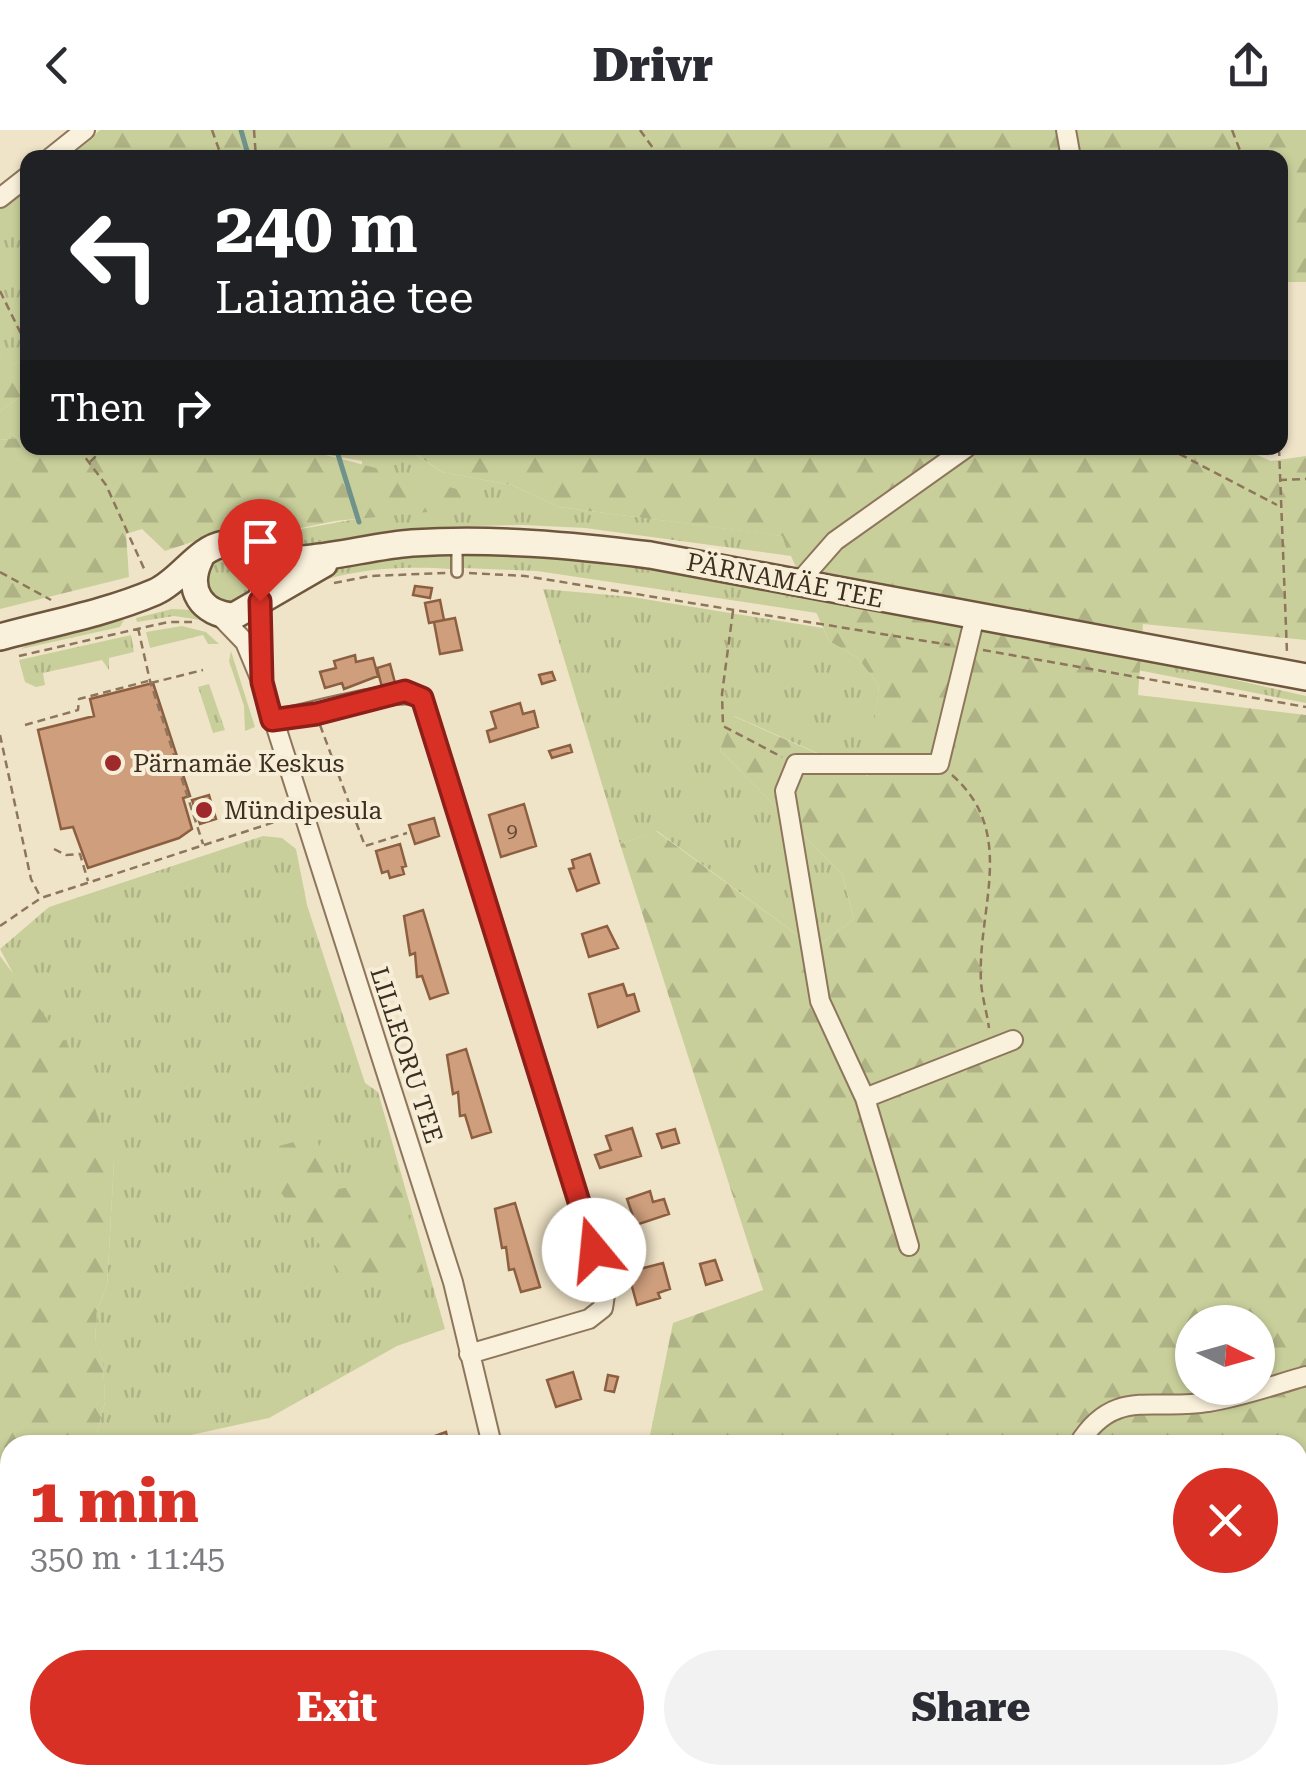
<!DOCTYPE html>
<meta charset="utf-8">
<style>
:root{--surface:#fff;--page:#f2f2f3;--text:#2b2b33;--muted:#7c7c81;--accent:#d93025}
body{margin:0;font-family:"Roboto Serif",serif;background:var(--page);color:var(--text);height:100vh;display:flex;flex-direction:column;font-size:38px;white-space:nowrap}
*{box-sizing:border-box;margin:0}
p{font-size:32px;color:var(--muted)}
.icon{flex:none;width:55px;height:55px;fill:none;stroke:currentColor;stroke-width:2;stroke-linecap:round;stroke-linejoin:round}
.map{position:relative;flex:1;overflow:hidden}
.panel{position:absolute;left:0px;top:1305px;width:1308px;height:350px;display:flex;flex-direction:column;background:var(--surface);border-radius:30px 30px 0 0;box-shadow:0 2px 8px #0004}
.panel>*{flex:none}
.banner{position:absolute;left:20px;top:20px;width:1268px;height:305px;border-radius:20px;box-shadow:0 2px 8px #0004;background:#202124;color:#fff;overflow:hidden}
.needle{width:65px;rotate:95deg}
.fabs{position:absolute;left:1175px;top:1175px;display:grid;gap:20px}
.fabs a{display:grid;place-items:center;width:100px;height:100px;border-radius:50%;background:var(--surface);box-shadow:0 2px 8px #0004;font-size:50px}
.pin{position:absolute;display:grid;place-items:center;width:85px;height:85px;color:#fff;margin:-102px -42px;border-radius:50% 50% 50% 0;rotate:-45deg;box-shadow:0 0 10px #0007}
.pin .icon{rotate:45deg}
.me{position:absolute;width:110px;margin:-55px;rotate:343deg;stroke-linejoin:round;filter:drop-shadow(0 0 8px #0008)}
.turn{display:flex;align-items:center;gap:35px;height:210px;padding:0 30px;font-size:45px}
.turn .icon{width:130px;height:130px;stroke-width:2.5}
.turn b{display:block;font-size:70px;line-height:85px}
.then{display:flex;align-items:center;height:95px;padding:0 30px;background:#0003;gap:20px;font-size:38px}
.round{display:grid;place-items:center;flex:none;width:105px;height:105px;border-radius:52px;background:var(--page)}
.overview{display:flex;align-items:center;justify-content:space-between;height:170px;padding:0 30px}
h1{font-size:60px;font-weight:800;line-height:75px;color:var(--accent)}
.cta{display:flex;gap:20px;margin-top:auto;padding:20px 30px}
.cta a{flex:1;height:115px;border-radius:60px;background:var(--accent);color:#fff;font-size:40px;font-weight:800;line-height:115px;text-align:center}
.cta a+a{background:var(--page);color:var(--text)}
header{display:flex;justify-content:space-between;align-items:center;height:130px;padding:0 30px;background:var(--surface);font-size:45px;font-weight:800}
.map>svg:first-child{display:block}
.grass{fill:url(#grass-tufts)}
.forest{fill:url(#forest-firs);fill-rule:evenodd}
.lines{fill:none;stroke-linecap:round;stroke-linejoin:round}
.stream{stroke:#6f938a;stroke-width:5}
.building{fill:#cf9f7d;stroke:#8d5f41;stroke-width:2.5}
.service-casing{stroke:#8d765c;stroke-width:14}
.minor-casing{stroke:#8d765c;stroke-width:22}
.secondary-casing{stroke:#6f573f;stroke-width:30}
.path{stroke:#8d765c;stroke-width:2.5;stroke-dasharray:8 5;stroke-linecap:butt}
.service{stroke:#faf1dc;stroke-width:9}
.minor{stroke:#faf1dc;stroke-width:18}
.secondary{stroke:#faf1dc;stroke-width:25}
.route-casing{stroke:#8d1f18;stroke-width:25}
.route{stroke:#d93025;stroke-width:18}
.poi-dot{fill:#9e2a2b;stroke:#f7eed8;stroke-width:4}
.labels{text-anchor:middle;stroke-width:8;stroke-linejoin:round;paint-order:stroke}
.number-label{font-size:20px;fill:#624a37}
.street-label{font-size:25px;fill:#3d2e20;stroke:#f7eed8}
.poi-label{font-size:25px;fill:#3d2e20;stroke:#f7eed8;text-anchor:start}
</style>
<header><svg class="icon" aria-label="back" viewBox="0 0 24 24"><path d="M15 5l-7 7 7 7"/></svg>Drivr<svg class="icon" aria-label="share" viewBox="0 0 24 24"><path d="M12 15V3M7 8l5-5 5 5M5 13v7h14v-7"/></svg></header>
<div class="map">
<svg width="1306" height="1655" viewBox="0 0 1306 1655">
<defs>
<pattern id="grass-tufts" width="24" height="20" patternUnits="userSpaceOnUse" patternTransform="scale(2.5)"><rect width="24" height="20" fill="#c9cf9b"/><path d="M3 7l-1-3M5 7V3M7 7l1-3M15 17l-1-3M17 17v-4M19 17l1-3" fill="none" stroke="#aeb285"/></pattern>
<pattern id="forest-firs" width="22" height="20" patternUnits="userSpaceOnUse" patternTransform="scale(2.5)"><rect width="22" height="20" fill="#c9cf9b"/><path d="M5 1l3.5 6h-7zM16 11l3.5 6h-7z" fill="#aeb285"/></pattern>
</defs>
<rect width="100%" height="100%" fill="#f0e4c8"/>
<path class="grass" d="M86,13L126,24L125,27L67,28Z
M27,58V227L8,238L0,223V79Z
M27,262V307L0,310V281Z
M312,318H406L442,342L512,355L559,377L783,406L791,426L585,398L523,395L430,397L278,423L262,406L362,388V331L318,323Z
M414,425L451,427L450,439C395,435 316,439 273,478L269,498L268,475L338,435Z
M464,425L579,429L683,444L1078,514L1306,566V573L943,502L537,441L464,438Z
M206 450a24 24 0 1 1 48 0a24 24 0 1 1-48 0Z
M543,459L632,467L823,498L829,511L858,528L879,556L869,646L734,586L720,620L842,744L854,789L815,818L657,701L620,714Z
M172,479L195,480L207,491L174,486L137,492L136,488Z
M124,490L120,497L21,519L40,506Z
M182,496L206,502L219,514H208L203,505L150,518L146,502Z
M131,505L134,522L109,528V540L102,530L43,543L45,555L36,557L25,552L19,530Z
M231,521L255,597L245,601L244,576L229,531Z
M209,554L225,600L213,603L198,557Z
M263,706L282,708L296,719L307,775L365,953L378,962L445,1199L397,1216L269,1288L145,1315H94L105,1272L103,1230L95,1212L97,1180L107,1156L114,1031L0,819L49,777Z"/>
<path class="forest" d="M100,0H1306V152H1280V28H125L86,13Z
M0,223L9,237L28,227L27,262L0,281Z
M27,307L28,318H312L318,323L476,364L479,377L335,391L262,406L234,398L165,421L142,399L126,404L129,447L0,479V310Z
M407,318H1240L1271,331L1306,326V510L1143,494L1138,565L1306,585V1600L1298,1601V1315H648L673,1193L763,1160L620,714L656,701L815,818L854,789L842,744L720,620L733,586L868,646L879,556L858,528L829,511L782,406L559,377L512,355L442,342ZM1192,1192H1258V1258H1192Z
M0,826L76,927L114,1031L107,1156L97,1180L95,1211L103,1230L105,1272L94,1315H10V1645H115L118,1655H0Z
M316,1006L332,1060L392,1050L402,1064L424,1141L384,1157L340,1142L270,1048L279,1016Z
M848,1645H1152L1140,1655H850Z"/>
<g class="lines">
<path class="stream" d="M241,0L249,28
M336,318L359,392"/>
</g>
<path class="building" d="M415,456L432,458L430,468L413,465Z
M440,470L444,490L429,493L425,473Z
M455,488L462,520L440,524L434,492Z
M355,525L356,532L373,528L378,546L344,559L342,553L325,558L320,542L336,538L334,531Z
M390,534L395,553L382,557L377,538Z
M552,542L555,550L542,554L539,545Z
M153,553L190,666L183,668L192,699L179,708L88,738L73,697L61,699L38,600L94,586L90,569Z
M520,573L523,584L534,581L538,597L490,612L487,601L496,598L491,582Z
M570,615L572,622L552,628L549,621Z
M209,665L216,689L200,694L192,670Z
M524,674L536,716L501,727L489,685Z
M434,688L439,706L415,714L409,695Z
M400,714L406,736L402,737L404,744L390,748L388,741L382,743L376,721Z
M590,724L599,753L577,761L569,739L574,738L572,730Z
M423,780L448,863L430,869L422,846L417,847L415,823L410,825L404,786Z
M607,796L618,818L589,827L582,804Z
M623,854L627,866L634,864L639,881L598,897L589,864Z
M466,919L491,1002L472,1008L465,985L460,986L458,962L453,964L447,925Z
M632,998L641,1026L600,1038L595,1025L611,1020L606,1006Z
M675,999L679,1013L662,1018L657,1004Z
M650,1061L653,1072L664,1069L669,1084L636,1095L627,1069Z
M515,1073L540,1157L521,1162L514,1139L509,1140L506,1117L502,1118L495,1079Z
M715,1130L722,1150L706,1155L700,1134Z
M663,1133L670,1159L658,1163L660,1168L637,1175L628,1142Z
M573,1242L581,1269L556,1277L547,1250Z
M608,1245L618,1247L614,1262L605,1260Z
M446,1302L449,1315H434L432,1307Z
M1306,1643V1655H1277L1285,1645L1302,1649Z
M713,1645L768,1647L767,1655H712Z
M1253,1645H1276L1268,1655H1253L1248,1651Z"/>
<g class="lines">
<g class="service-casing">
<path id="service" d="M457,442V414"/>
</g>
<g class="minor-casing">
<path id="minor" d="M1066,0L1071,28
M50,28L85,0
M0,68L28,46
M799,452L835,411L966,318
M260,471L262,542
M219,485L245,512L262,553L453,1152L492,1315
M272,590C305,585 400,555 422,568L606,1158L603,1178L589,1189L469,1224
M865,968L1013,910
M909,1116L865,968L820,871L785,661L796,634H939L975,486
M1078,1315C1114,1256 1153,1282 1208,1272C1241,1267 1274,1255 1306,1246
M601,1645L605,1655
M235,1655L264,1645"/>
</g>
<g class="secondary-casing">
<path id="secondary" d="M259,427C309,436 361,417 412,413C492,408 571,415 650,425L1306,547
M200,429C185,460 202,484 234,486L324,434
M0,507C51,493 106,483 155,462C180,451 198,418 224,414C258,409 273,444 260,471"/>
</g>
<path class="path" d="M212,0L222,28
M254,0L256,28
M640,0L660,28
M1232,0L1243,28
M0,161L28,218
M1280,209L1285,232L1280,304
M78,318L106,355L146,443
M1168,318L1277,375
M1279,318L1287,523
M90,332L104,318
M1279,350L1306,349
M0,442L51,470
M469,443L525,446L950,515
M334,453L370,446L446,443
M733,481L722,564L723,596L782,627
M138,498L150,551L203,714
M983,520L1306,577
M19,526L168,492H192
M151,553L203,540
M25,595L78,580L79,569L148,551
M320,595L365,716L407,703
M0,605L31,749L41,768
M952,645C1018,703 977,778 981,852C982,867 987,883 989,898
M54,719L66,725L80,724L88,751
M0,796L41,768L287,688"/>
<use href="#service" class="service"/>
<use href="#minor" class="minor"/>
<use href="#secondary" class="secondary"/>
</g>
<g class="lines">
<g class="route-casing">
<path id="route" d="M260,471L262,552L272,590L316,584L405,561L422,568L594,1120"/>
</g>
<use href="#route" class="route"/>
</g>
<g class="poi-dot">
<circle cx="113" cy="633" r="10"/>
<circle cx="204" cy="680" r="10"/>
</g>
<g class="labels">
<g class="number-label">
<text x="512" y="707">9</text>
</g>
<g class="street-label">
<text transform="translate(785 450) rotate(11)" y="9">PÄRNAMÄE TEE</text>
<text transform="translate(407 925) rotate(72)" y="9">LILLEORU TEE</text>
</g>
<g class="poi-label">
<text x="133" y="642">Pärnamäe Keskus</text>
<text x="224" y="689">Mündipesula</text>
</g>
</g>
</svg>
<div class="fabs">
<a><svg class="needle" viewBox="-14 -14 28 28"><path d="M0-13l5 13h-10z" fill="#e53935"/><path d="M0 13l5-13h-10z" fill="#7c7c81"/></svg></a>
</div>
<div class="pin" style="left:260px;top:471px;background:#d93025"><svg class="icon" aria-label="arrive" viewBox="0 0 24 24"><path d="M6 21V4h12l-3 4 3 4H6"/></svg></div>
<svg class="me" style="left:594px;top:1120px" viewBox="-20 -20 40 40"><circle r="19" fill="#fff"/><path d="M0-13L10 11 0 6-10 11z" fill="#d93025"/></svg>
<div class="banner">
<div class="turn"><svg class="icon" aria-label="left" viewBox="0 0 24 24"><path d="M17 20v-9H6M10 6l-5 5 5 5"/></svg><div><b>240 m</b>Laiamäe tee</div></div>
<div class="then">Then<svg class="icon" aria-label="right" viewBox="0 0 24 24"><path d="M7 20v-9h11M14 6l5 5-5 5"/></svg></div>
</div>
<section class="panel">
<div class="overview"><div><h1>1 min</h1><p>350 m · 11:45</p></div><a class="round" style="background:#d93025;color:#fff"><svg class="icon" aria-label="close" viewBox="0 0 24 24"><path d="M6 6l12 12M18 6L6 18"/></svg></a></div>
<div class="cta"><a>Exit</a><a>Share</a></div>
</section>
</div>
